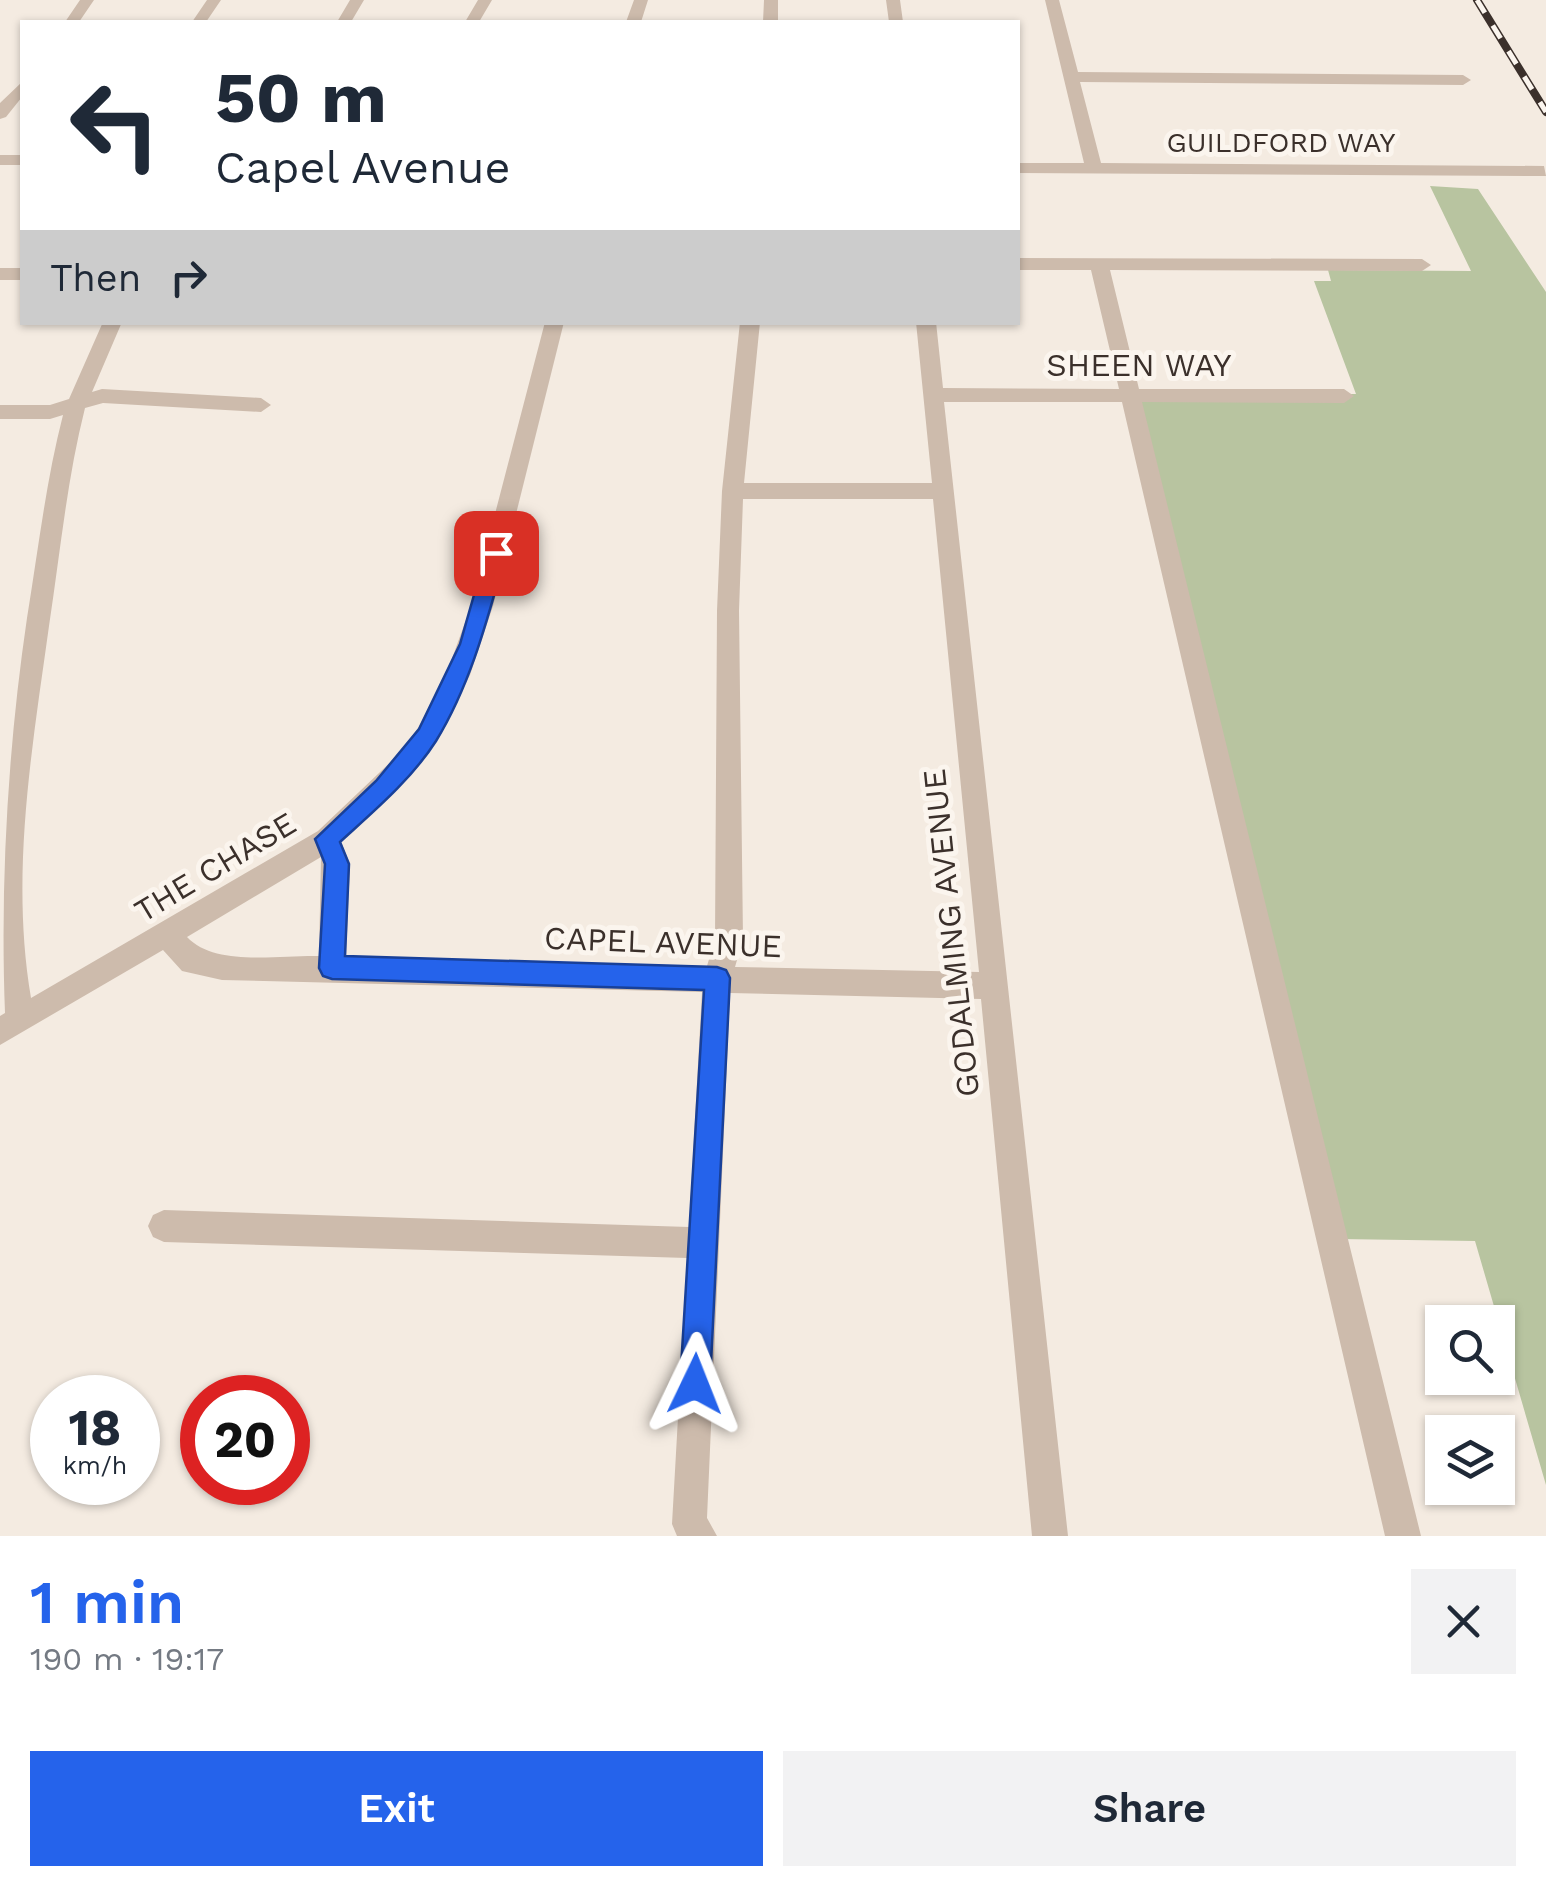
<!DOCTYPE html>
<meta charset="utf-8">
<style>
:root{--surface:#fff;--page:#f2f2f3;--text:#1f2937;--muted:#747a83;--accent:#2563eb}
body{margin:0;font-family:"Work Sans",sans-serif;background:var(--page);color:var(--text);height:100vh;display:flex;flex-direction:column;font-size:38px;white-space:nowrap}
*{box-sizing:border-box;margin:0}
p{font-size:32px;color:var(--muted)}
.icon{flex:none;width:55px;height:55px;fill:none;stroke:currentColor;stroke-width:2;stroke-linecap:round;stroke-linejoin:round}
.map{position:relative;height:1536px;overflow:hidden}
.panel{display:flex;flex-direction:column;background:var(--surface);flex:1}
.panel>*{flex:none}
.banner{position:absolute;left:20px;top:20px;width:1000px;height:305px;border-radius:0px;box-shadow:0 2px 8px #0004;background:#fff;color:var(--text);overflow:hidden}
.tools{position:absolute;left:1425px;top:1305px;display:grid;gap:20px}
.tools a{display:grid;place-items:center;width:90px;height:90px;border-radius:0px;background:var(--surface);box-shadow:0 2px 8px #0004;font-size:50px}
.speed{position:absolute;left:30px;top:1375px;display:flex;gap:20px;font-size:50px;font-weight:700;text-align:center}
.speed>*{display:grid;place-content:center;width:130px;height:130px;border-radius:50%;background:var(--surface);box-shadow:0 2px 8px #0004;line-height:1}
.speed small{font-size:25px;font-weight:400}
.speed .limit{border:15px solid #d22;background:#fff;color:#111}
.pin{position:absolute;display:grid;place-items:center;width:85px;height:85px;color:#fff;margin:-42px;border-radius:20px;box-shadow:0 5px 15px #0006}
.me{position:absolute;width:110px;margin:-55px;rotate:2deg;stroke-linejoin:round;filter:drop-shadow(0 0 8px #0008)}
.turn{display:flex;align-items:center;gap:35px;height:210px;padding:0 30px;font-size:45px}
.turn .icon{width:130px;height:130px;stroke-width:2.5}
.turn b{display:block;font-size:70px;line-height:85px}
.then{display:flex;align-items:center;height:95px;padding:0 30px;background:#0003;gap:20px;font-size:38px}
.round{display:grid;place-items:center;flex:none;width:105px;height:105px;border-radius:0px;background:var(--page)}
.headline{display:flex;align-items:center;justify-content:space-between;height:170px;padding:0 30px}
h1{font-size:60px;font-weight:600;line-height:75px;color:var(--accent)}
.primary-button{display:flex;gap:20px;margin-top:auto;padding:20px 30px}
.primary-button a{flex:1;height:115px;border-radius:0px;background:var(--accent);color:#fff;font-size:40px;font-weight:600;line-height:115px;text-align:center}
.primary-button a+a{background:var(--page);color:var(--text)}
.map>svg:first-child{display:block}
.green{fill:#b8c4a0}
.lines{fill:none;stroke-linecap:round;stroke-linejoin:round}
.minor{fill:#cdbbac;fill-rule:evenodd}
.rail-casing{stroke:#3b302b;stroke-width:8}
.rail{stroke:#fbf5ee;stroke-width:5;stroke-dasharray:15;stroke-linecap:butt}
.route{fill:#2563eb;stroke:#184099;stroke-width:2.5}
.labels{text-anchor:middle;stroke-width:10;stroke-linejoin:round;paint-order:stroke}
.far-street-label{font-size:28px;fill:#3b302b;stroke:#fbf5ee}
.street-label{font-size:32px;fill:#3b302b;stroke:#fbf5ee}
</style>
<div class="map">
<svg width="1546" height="1536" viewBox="0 0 1546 1536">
<rect width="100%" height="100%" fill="#f4ebe1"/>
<path class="green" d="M1430,186L1478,189L1546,292V1485L1475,1241L1339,1239L1130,395L1356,394L1314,281H1331L1328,270L1471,271Z"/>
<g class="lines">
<path class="minor" d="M80,0H94L79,22H65Z
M207,0H221L206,22H192Z
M350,0H364L351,22H337Z
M478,0H492L479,22H465Z
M634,0H648L641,22H626Z
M764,0H778V22H763Z
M886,0H900L903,22H889Z
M1045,0H1059L1078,72L1463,75L1471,80L1463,85L1080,82L1101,163L1544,166L1546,176L1018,173V163H1084Z
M22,82V97L6,117L0,119V103Z
M0,155H22V165H0Z
M1018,258L1422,259L1431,265L1422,271L1110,270L1139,389H1344L1354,396L1344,403L1142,402L1421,1536H1385L1122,402H944L1068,1536H1032L981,999L730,993L707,1518L717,1536H677L672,1524L687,1258L164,1242L153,1237L148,1226L153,1215L164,1210L689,1227L702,992L222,980L182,971L163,950L0,1045V1016L5,1013C0,882 8,747 27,618C38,551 46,481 63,415L50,419H0V405H50L69,399L103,322H122L92,392L102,389L261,398L271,405L261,412L103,403L85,408C67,479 60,554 49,626C32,749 10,874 31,998L318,831L399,754L418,728L446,675L471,606L545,322H564L493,606L470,675L436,742L417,768L341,842L350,864L346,957L707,966L715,939L717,611L722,491L740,322H760L744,483H932L916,322H936L943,388L1119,389L1091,270H1018ZM743,499H933L979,972L735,967L743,939L739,611ZM321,857L319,956C279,955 215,967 187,937Z
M0,268H22V280H0Z"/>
<g class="rail-casing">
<path id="rail" d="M1477,0L1546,112"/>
</g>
<use href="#rail" class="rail"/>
</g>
<path class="route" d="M496,546L506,553C488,617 471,684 436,741C411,780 374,811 340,842L349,864L345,956L717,967L726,970L730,978L710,1384L706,1394L695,1399L684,1394L680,1384L704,990L332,979L323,976L319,968L325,864L315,839L376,781L419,729L460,644L486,553Z"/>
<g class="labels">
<g class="far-street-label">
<text x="1281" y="152">GUILDFORD WAY</text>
</g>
<g class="street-label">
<text x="1139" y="376">SHEEN WAY</text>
<text transform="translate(215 867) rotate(-31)" y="11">THE CHASE</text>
<text transform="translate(951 933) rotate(-96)" y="11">GODALMING AVENUE</text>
<text transform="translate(663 942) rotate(2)" y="11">CAPEL AVENUE</text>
</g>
</g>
</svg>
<div class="tools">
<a><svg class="icon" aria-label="search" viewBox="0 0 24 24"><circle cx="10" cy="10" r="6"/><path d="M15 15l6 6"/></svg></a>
<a><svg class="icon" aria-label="layers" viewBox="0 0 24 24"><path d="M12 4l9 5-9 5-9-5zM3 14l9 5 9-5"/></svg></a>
</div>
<div class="speed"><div>18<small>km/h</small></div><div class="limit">20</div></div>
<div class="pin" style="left:496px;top:553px;background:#d93025"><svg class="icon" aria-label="arrive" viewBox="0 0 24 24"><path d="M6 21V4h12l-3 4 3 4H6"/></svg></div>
<svg class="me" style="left:695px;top:1384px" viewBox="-20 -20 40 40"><path d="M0-17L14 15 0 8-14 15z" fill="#2563eb" stroke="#fff" stroke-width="4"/></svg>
<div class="banner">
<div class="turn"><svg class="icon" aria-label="left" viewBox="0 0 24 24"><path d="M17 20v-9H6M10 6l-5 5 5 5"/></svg><div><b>50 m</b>Capel Avenue</div></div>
<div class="then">Then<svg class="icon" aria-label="right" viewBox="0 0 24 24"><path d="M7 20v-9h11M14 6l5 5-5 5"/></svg></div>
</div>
</div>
<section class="panel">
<div class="headline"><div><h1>1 min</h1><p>190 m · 19:17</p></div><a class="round"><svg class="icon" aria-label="close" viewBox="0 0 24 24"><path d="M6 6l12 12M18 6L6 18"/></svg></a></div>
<div class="primary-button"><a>Exit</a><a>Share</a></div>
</section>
